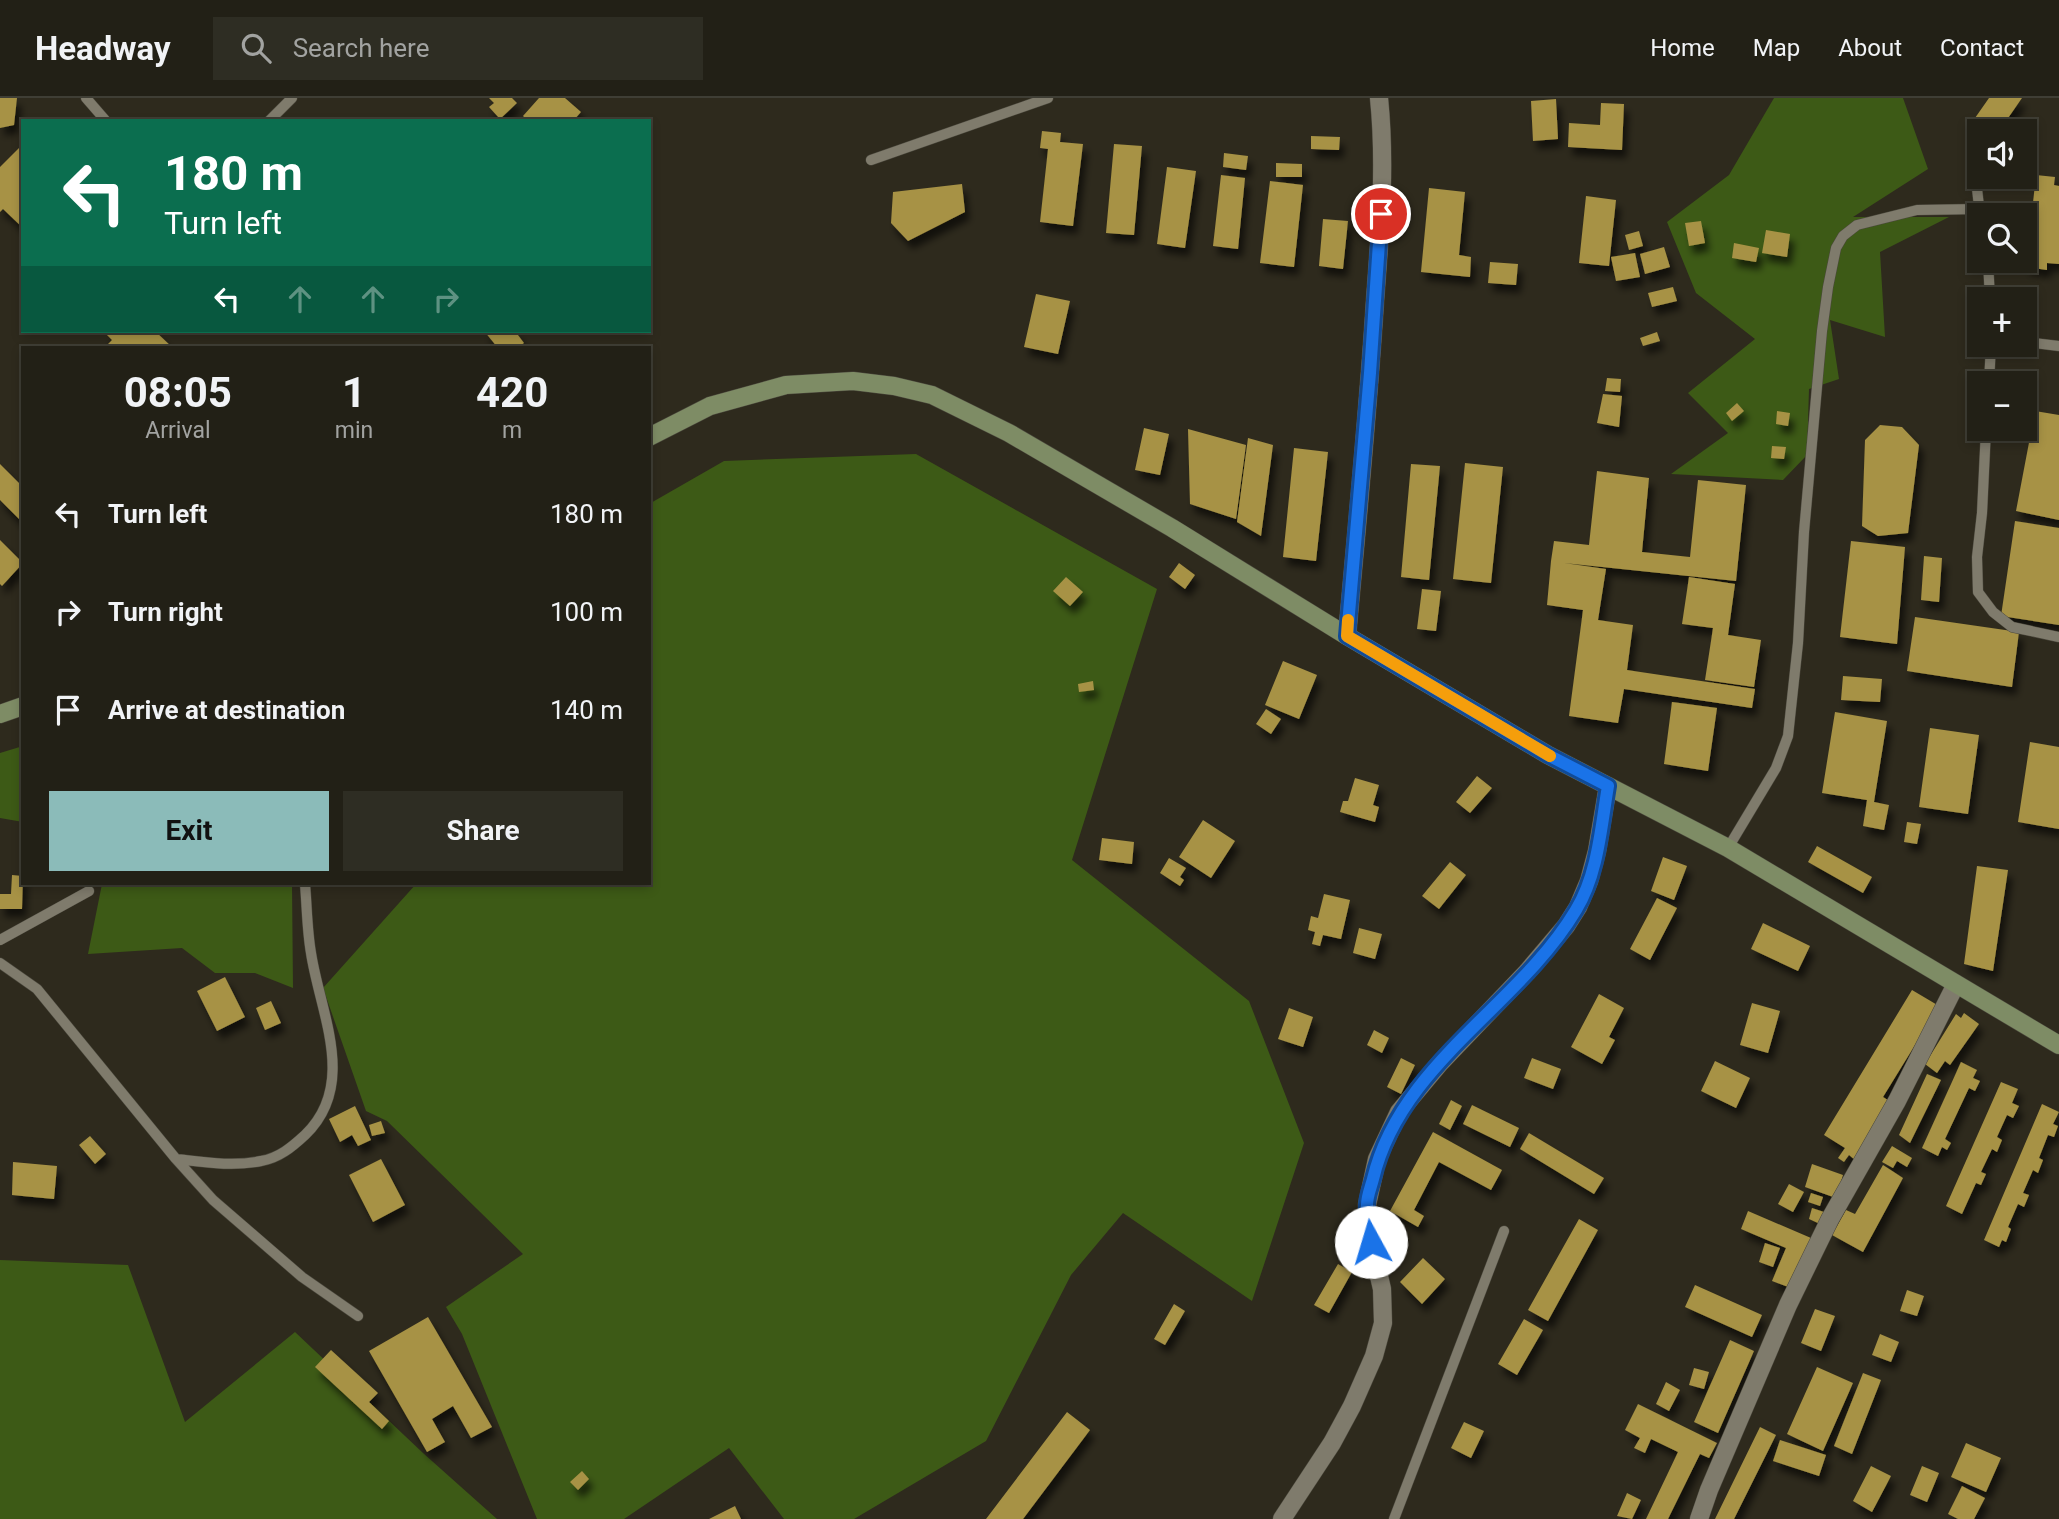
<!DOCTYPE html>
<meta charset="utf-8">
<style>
:root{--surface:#222016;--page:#2e2d23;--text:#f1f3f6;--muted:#a2a3a1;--line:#3f3e35;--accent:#8bbbb9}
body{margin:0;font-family:Roboto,sans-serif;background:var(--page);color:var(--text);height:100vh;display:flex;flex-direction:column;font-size:26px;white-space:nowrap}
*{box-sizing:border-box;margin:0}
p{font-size:23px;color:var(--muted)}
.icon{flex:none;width:38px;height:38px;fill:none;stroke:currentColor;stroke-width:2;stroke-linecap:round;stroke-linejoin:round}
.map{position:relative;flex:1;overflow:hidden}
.sheet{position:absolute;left:21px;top:248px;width:630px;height:539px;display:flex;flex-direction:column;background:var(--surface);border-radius:0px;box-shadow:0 4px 10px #0003,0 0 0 2px var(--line)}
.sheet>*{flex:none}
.hud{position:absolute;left:21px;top:21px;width:630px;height:214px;border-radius:0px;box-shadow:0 4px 10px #0003,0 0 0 2px var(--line);background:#0b6e4f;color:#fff;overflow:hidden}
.controls{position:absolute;left:1967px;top:21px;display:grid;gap:14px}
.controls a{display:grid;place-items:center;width:70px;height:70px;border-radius:0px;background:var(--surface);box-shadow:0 4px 10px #0003,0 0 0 2px var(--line);font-size:35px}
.pin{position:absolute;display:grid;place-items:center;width:60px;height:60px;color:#fff;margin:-30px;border:4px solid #fff;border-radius:50%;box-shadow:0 2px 7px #0007}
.me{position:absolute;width:77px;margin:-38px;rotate:354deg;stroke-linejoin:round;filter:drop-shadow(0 0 5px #0008)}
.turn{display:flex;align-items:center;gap:24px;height:147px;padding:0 28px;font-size:32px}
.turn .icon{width:91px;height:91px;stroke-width:2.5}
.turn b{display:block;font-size:49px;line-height:60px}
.lanes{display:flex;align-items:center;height:66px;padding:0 28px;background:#0003;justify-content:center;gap:35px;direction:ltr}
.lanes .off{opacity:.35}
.eta{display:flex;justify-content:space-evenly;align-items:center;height:119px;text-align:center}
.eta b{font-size:42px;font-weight:700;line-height:49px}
.action{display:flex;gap:14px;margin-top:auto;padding:14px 28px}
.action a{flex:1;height:80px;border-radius:0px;background:var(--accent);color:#111;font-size:28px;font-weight:700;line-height:80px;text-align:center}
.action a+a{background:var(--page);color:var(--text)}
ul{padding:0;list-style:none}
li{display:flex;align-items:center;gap:21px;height:98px;padding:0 28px}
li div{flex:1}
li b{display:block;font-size:26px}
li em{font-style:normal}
header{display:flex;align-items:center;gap:42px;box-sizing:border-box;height:98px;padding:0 35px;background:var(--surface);border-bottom:2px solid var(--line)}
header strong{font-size:33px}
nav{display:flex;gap:38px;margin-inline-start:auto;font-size:24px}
.search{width:490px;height:63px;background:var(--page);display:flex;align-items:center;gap:18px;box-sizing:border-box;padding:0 24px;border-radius:0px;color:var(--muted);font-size:26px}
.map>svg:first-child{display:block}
.forest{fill:#3d5a16}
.building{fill:#a79245;filter:url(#shadow)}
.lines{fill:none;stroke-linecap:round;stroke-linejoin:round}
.lane-casing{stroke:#4b483d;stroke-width:11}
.street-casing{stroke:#4b483d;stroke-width:19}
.secondary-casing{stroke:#4b483d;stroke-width:19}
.lane{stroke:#7f7b6c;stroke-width:10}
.street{stroke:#7f7b6c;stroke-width:18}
.secondary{stroke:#7e8c65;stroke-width:18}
.route-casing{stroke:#114b97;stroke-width:18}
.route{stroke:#1a73e8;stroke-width:12}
.slow{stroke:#f59e0b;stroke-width:12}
</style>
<header>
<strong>Headway</strong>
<div class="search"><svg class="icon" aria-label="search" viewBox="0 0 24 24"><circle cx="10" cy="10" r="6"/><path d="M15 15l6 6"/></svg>Search here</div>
<nav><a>Home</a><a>Map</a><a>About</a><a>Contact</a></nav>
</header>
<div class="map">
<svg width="2059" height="1421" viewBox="0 0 2059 1421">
<defs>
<filter id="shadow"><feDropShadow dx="4.5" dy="8" stdDeviation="3.5" flood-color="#0009"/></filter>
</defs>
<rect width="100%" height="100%" fill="#2e2a1d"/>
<path class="forest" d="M1774,0H1903L1928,71L1853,119H1949L1880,154L1885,239L1830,222L1839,281L1809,291L1807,357L1783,382L1671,376L1728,335L1688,295L1755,241L1696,195L1667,124L1729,77Z
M916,356L1157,491L1072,762L1249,903L1304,1045L1252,1203L1123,1115L1071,1177L986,1343L854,1421H784L729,1350L624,1421H537L462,1236L446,1209L523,1156L387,1023L366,1013L323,890L416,786H649V406L724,363Z
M23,648V724L0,720V655Z
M102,786H292L293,890L255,875H215L182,850L88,856Z
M0,1162L128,1167L185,1324L295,1234L423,1355L497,1421H0Z"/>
<path class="building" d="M0,0H17L14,27L0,30Z
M489,0H512L517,5L500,21L489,9L494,5Z
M539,0H565L581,14L573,23H528L523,18Z
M1989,0H2022L1999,33H1995L1975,20Z
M1556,1L1558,41L1533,43L1531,3Z
M1601,5L1624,6L1622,52L1568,49L1569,25L1600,27Z
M1042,33L1061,35L1060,44L1083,46L1073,128L1040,124L1048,51L1040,50Z
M1311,38L1340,39L1339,52L1311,51Z
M1114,46L1142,48L1134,137L1106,135Z
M19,50L23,54V130L3,111L0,114V69Z
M1224,55L1248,58L1246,72L1223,69Z
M1276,65L1302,66V79H1276Z
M1167,69L1196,73L1185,150L1157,146Z
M1221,77L1245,80L1238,151L1213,148Z
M2036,77L2055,79L2054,87L2059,88V166L2047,165V172L2026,169Z
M1270,83L1303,87L1294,169L1260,165Z
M962,86L965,114L908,143L891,125L893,94Z
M1429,90L1465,94L1459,157L1471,159L1470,179L1421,174Z
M1586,98L1616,102L1609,168L1579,165Z
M1323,121L1348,123L1343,171L1319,168Z
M1701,123L1705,145L1689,148L1685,125Z
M1766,132L1790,136L1787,159L1762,155Z
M1639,133L1643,148L1629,152L1625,137Z
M1734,145L1759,150L1756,164L1732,160Z
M1664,149L1670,169L1645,176L1640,156Z
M1635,155L1640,179L1616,183L1611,159Z
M1490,164L1518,166L1516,187L1488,185Z
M1673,189L1677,203L1652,209L1648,195Z
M1036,196L1070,203L1058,256L1024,249Z
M109,233H155L173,250H111L107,247L112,242L106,236Z
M484,233H515L524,245L517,250H498Z
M1657,234L1660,243L1643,248L1640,240Z
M1607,280L1621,281L1620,294L1605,293Z
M1603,296L1622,298L1619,329L1597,325Z
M1737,305L1744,313L1732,323L1726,315Z
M1777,313L1790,315L1788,328L1776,326Z
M2035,313L2059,317V422L2016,413Z
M1880,327L1902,329L1919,347L1908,435L1878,438L1862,428L1865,342Z
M1144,330L1169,336L1160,377L1135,372Z
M1188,331L1246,347L1236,421L1190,406Z
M1248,340L1273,347L1261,438L1237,424Z
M1772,348L1786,349L1784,361L1771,360Z
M1294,350L1328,354L1316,463L1283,459Z
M1465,365L1503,369L1491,485L1453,481Z
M0,366L23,389V420L20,422L0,402Z
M1411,366L1440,368L1429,482L1401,479Z
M1597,373L1649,380L1642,454L1690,459L1698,382L1746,387L1736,483L1564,465L1606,471L1598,522L1633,527L1627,572L1755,591L1752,610L1624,591L1618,625L1569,618L1583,512L1547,507L1551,463L1554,443L1589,447Z
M2015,423L2059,430V527L2001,518Z
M0,442L23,465L2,488L0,486Z
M1851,443L1905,449L1897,546L1840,539Z
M1924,458L1942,460L1939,504L1921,502Z
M1179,465L1195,477L1185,491L1169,479Z
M1066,479L1083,494L1070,508L1053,493Z
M1689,479L1735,486L1728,537L1761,542L1754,589L1705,582L1713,530L1682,526Z
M1422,491L1441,493L1436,533L1417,531Z
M1915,519L2019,534L2012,589L1907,573Z
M1283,563L1317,577L1299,621L1265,607Z
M1843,578L1882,581L1880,604L1841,602Z
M1093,583L1094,592L1079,594L1078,586Z
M1672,604L1717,610L1708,673L1664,666Z
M1266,611L1281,621L1271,636L1256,626Z
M1835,614L1887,623L1874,704L1889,707L1884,732L1863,728L1867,702L1822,695Z
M1930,630L1979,637L1968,716L1919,709Z
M2030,644L2059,649V731L2018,724Z
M1477,678L1492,690L1470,715L1456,704Z
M1355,680L1379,687L1373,707L1379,709L1375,724L1340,714L1343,703H1348Z
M1203,722L1235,743L1211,780L1179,759Z
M1907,724L1921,726L1917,746L1904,744Z
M1102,740L1134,744L1132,766L1099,762Z
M1817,748L1872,779L1863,795L1808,764Z
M1663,759L1687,768L1674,802L1651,793Z
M1169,760L1186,770L1180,779L1184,782L1180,788L1160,775Z
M1450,764L1466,777L1439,811L1422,798Z
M1977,768L2008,772L1993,873L1964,866Z
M12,777L23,778L22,811H0V796H11Z
M1324,796L1350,802L1341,841L1323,837L1320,848L1312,846L1315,834L1308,832L1311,818L1318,820Z
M1657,800L1677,810L1650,862L1630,851Z
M1763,825L1810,848L1798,873L1751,851Z
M1359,830L1382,836L1375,861L1353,855Z
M225,879L245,919L217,933L197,893Z
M1912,892L1939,908L1883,999L1891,1004L1855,1062L1849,1057L1844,1064L1838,1060L1845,1050L1824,1037Z
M1599,896L1624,910L1609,939L1615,942L1602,966L1571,949Z
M271,903L281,925L265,932L256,910Z
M1752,905L1780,913L1768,955L1740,947Z
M1289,910L1313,919L1303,949L1278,941Z
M1964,915L1979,926L1950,967L1945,963L1937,975L1925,966L1956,916L1961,920Z
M1374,932L1389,940L1382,955L1367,947Z
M1401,960L1415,967L1401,996L1387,989Z
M1532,960L1561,971L1553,991L1524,980Z
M1715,963L1750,980L1736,1010L1701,993Z
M1961,964L1977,972L1973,980L1980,983L1975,993L1969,990L1945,1041L1951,1045L1947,1052L1942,1049L1938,1058L1922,1050Z
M1927,976L1941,982L1910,1045L1899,1037Z
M2001,984L2018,991L2012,1005L2019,1008L2013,1020L2007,1017L1997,1039L2002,1042L1997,1054L1992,1051L1981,1074L1986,1076L1981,1087L1976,1085L1962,1116L1946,1108Z
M1451,1002L1462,1008L1450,1032L1439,1026Z
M2042,1006L2059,1014L2053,1026L2058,1028L2054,1039L2048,1037L2039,1060L2043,1062L2038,1075L2033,1072L2023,1095L2029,1097L2024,1109L2018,1106L2008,1129L2011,1131L2006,1144L2002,1142L1999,1149L1984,1142Z
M1472,1007L1519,1030L1510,1049L1463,1026Z
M355,1008L371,1042L358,1048L352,1037L340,1044L329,1021Z
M381,1023L385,1035L372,1038L369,1027Z
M1433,1034L1502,1072L1491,1092L1439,1064L1414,1112L1424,1118L1418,1129L1390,1113Z
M1529,1035L1604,1080L1594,1096L1520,1051Z
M90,1038L106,1056L95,1066L79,1047Z
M1892,1048L1912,1060L1907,1069L1897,1063L1893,1070L1882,1064Z
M381,1061L405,1107L373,1124L349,1077Z
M13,1064L57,1068L54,1101L12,1097Z
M1812,1066L1843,1077L1836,1100L1805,1089Z
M1883,1067L1903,1080L1863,1154L1832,1137L1846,1112L1855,1116Z
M1789,1086L1804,1094L1793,1114L1778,1106Z
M1811,1095L1823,1099L1820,1108L1808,1104Z
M1812,1110L1824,1114L1820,1126L1809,1121Z
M1748,1113L1811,1140L1791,1190L1772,1183L1786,1150L1741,1131Z
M1579,1121L1598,1132L1548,1223L1528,1212Z
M1765,1145L1780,1150L1773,1169L1759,1164Z
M1423,1160L1445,1181L1422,1206L1400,1184Z
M1338,1166L1352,1174L1329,1215L1314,1207Z
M1695,1187L1762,1217L1752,1239L1685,1209Z
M1907,1192L1924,1198L1917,1218L1900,1213Z
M1174,1206L1185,1213L1165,1247L1154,1241Z
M1815,1211L1835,1218L1821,1253L1801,1245Z
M428,1219L492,1329L471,1340L453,1308L432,1321L445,1344L427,1354L369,1253Z
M1524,1221L1543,1232L1517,1277L1498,1266Z
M1880,1236L1899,1244L1891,1264L1872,1257Z
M1730,1242L1754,1253L1718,1335L1694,1324Z
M331,1252L378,1295L369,1304L389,1323L382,1331L315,1269Z
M1817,1269L1853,1285L1823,1353L1787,1336Z
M1694,1270L1709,1274L1704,1291L1689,1287Z
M1863,1275L1881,1282L1852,1356L1834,1348Z
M1666,1284L1680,1292L1669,1313L1656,1306Z
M1638,1306L1717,1345L1709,1360L1700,1356L1668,1421H1646L1678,1354L1651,1341L1645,1355L1634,1350L1640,1340L1625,1332Z
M1067,1314L1090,1332L1023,1421H986Z
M1464,1324L1484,1333L1471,1360L1451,1350Z
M1760,1329L1776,1337L1734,1421H1715Z
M1780,1342L1826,1357L1819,1378L1773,1363Z
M1966,1345L2001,1360L1986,1394L1951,1379Z
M1871,1368L1891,1378L1872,1414L1853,1403Z
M1922,1368L1939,1375L1927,1404L1910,1397Z
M582,1373L589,1381L578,1392L570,1384Z
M1962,1388L1985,1400L1974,1421H1958L1948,1416Z
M1627,1395L1641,1402L1632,1421L1617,1418Z
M735,1408L741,1421H709Z"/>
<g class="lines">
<g class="lane-casing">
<path id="lane" d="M86,0L106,23
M269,23L292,0
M1972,47L1980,117
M871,62L1048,0
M1988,163L1990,201
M2025,244L2059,248
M1989,285L1991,247
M1986,331L1982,415L1977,459L1978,494L1993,514L2012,529L2059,539
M1728,750L1776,670L1788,638L1798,545L1804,434L1822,233L1828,189L1836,150L1843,138L1857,127L1917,112L1979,111
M0,842L89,793
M0,865L37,891L176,1061L213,1102L302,1179L358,1218
M176,1061C203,1064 233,1069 261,1063C279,1060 292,1049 305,1037C358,986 320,915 311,855C307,832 307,809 305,786
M1394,1421L1504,1133"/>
</g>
<g class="street-casing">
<path id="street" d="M1347,538C1357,427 1368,315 1375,203C1380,135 1386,68 1379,0
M1282,1421L1332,1345L1352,1308L1374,1258L1383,1225L1382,1191L1371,1144L1367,1107L1377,1061L1399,1014L1440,965L1527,874L1566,828L1578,809L1589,783L1597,753L1608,688
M1699,1421L1709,1392L1788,1207L1830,1121L1897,1003L1956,886"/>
</g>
<g class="secondary-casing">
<path id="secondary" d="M649,339L710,308L786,287L853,283L894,288L932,297L1009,335L1172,430L1347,538L1548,657L1728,750L2059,947
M0,616L23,608"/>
</g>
<use href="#lane" class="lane"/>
<use href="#street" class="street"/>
<use href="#secondary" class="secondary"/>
</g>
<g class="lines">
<g class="route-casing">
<path id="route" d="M1371,1144C1369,1132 1366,1119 1367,1107C1367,1098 1371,1089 1373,1081C1400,966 1519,908 1576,812C1598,776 1601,729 1608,688L1548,657L1347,538L1370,275L1381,116"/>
</g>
<use href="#route" class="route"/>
<path class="slow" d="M1348,522L1347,538L1550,658"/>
</g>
</svg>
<div class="controls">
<a><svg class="icon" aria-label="sound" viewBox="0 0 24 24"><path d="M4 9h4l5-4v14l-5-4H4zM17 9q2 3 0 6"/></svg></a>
<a><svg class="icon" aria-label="search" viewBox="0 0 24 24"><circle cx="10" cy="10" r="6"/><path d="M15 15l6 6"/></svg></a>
<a>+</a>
<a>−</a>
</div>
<div class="pin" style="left:1381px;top:116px;background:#d93025"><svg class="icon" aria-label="arrive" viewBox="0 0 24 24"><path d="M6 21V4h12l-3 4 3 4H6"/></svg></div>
<svg class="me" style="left:1371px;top:1144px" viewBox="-20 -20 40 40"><circle r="19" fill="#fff"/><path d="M0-13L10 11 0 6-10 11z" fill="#1a73e8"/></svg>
<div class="hud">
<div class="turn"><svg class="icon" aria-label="left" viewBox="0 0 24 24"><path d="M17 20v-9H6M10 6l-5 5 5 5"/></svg><div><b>180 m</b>Turn left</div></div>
<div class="lanes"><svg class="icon" aria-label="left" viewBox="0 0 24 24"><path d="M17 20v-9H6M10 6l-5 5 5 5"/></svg><svg class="icon off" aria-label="ahead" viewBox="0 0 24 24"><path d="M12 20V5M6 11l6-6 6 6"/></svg><svg class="icon off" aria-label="ahead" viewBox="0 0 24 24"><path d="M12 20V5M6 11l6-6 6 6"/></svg><svg class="icon off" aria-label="right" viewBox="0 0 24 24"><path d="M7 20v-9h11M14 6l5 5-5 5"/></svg></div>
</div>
<section class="sheet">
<div class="eta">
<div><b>08:05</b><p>Arrival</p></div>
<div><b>1</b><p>min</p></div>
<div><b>420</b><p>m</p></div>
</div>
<ul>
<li><svg class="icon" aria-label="left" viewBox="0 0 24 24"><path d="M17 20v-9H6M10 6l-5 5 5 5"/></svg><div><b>Turn left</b></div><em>180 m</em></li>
<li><svg class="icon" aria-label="right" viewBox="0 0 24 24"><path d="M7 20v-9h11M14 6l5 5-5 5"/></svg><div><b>Turn right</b></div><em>100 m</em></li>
<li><svg class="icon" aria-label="arrive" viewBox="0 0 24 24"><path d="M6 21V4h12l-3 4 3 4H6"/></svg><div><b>Arrive at destination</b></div><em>140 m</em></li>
</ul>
<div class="action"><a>Exit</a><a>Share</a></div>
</section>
</div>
